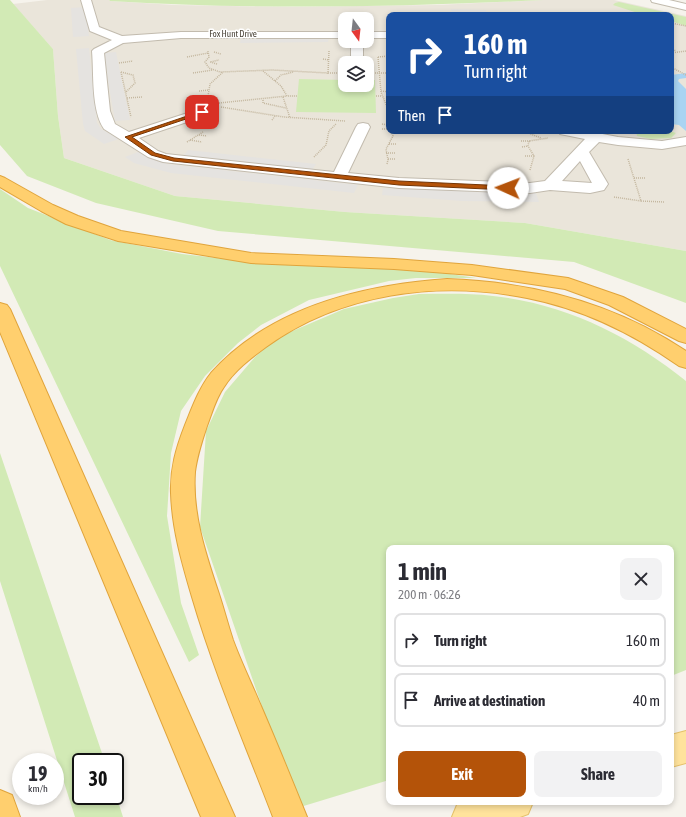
<!DOCTYPE html>
<meta charset="utf-8">
<style>
:root{--surface:#fff;--page:#f2f2f3;--text:#2b2b33;--muted:#7c7c81;--line:#e1e1e2;--accent:#b45309}
body{margin:0;font-family:"Asap Condensed",sans-serif;background:var(--page);color:var(--text);height:100vh;display:flex;flex-direction:column;font-size:15px;white-space:nowrap}
*{box-sizing:border-box;margin:0}
p{font-size:13px;color:var(--muted)}
.icon{flex:none;width:22px;height:22px;fill:none;stroke:currentColor;stroke-width:2;stroke-linecap:round;stroke-linejoin:round}
.map{position:relative;flex:1;overflow:hidden}
.drawer{position:absolute;left:386px;top:545px;width:288px;height:260px;display:flex;flex-direction:column;background:var(--surface);border-radius:8px;box-shadow:0 2px 6px #0003}
.drawer>*{flex:none}
.top-card{position:absolute;left:386px;top:12px;width:288px;height:122px;border-radius:8px;box-shadow:0 2px 6px #0003;background:#1a4fa0;color:#fff;overflow:hidden}
.needle{width:26px;rotate:165deg}
.buttons{position:absolute;left:338px;top:12px;display:grid;gap:8px}
.buttons a{display:grid;place-items:center;width:36px;height:36px;border-radius:8px;background:var(--surface);box-shadow:0 2px 6px #0003;font-size:20px}
.speed{position:absolute;left:12px;top:753px;display:flex;gap:8px;font-size:20px;font-weight:700;text-align:center}
.speed>*{display:grid;place-content:center;width:52px;height:52px;border-radius:50%;background:var(--surface);box-shadow:0 2px 6px #0003;line-height:1}
.speed small{font-size:10px;font-weight:400}
.speed .limit{border:2px solid #111;border-radius:6px;background:#fff;color:#111}
.pin{position:absolute;display:grid;place-items:center;width:34px;height:34px;color:#fff;margin:-17px;border-radius:8px;box-shadow:0 2px 6px #0006}
.me{position:absolute;width:44px;margin:-22px;rotate:272deg;stroke-linejoin:round;filter:drop-shadow(0 0 3px #0008)}
.turn{display:flex;align-items:center;gap:14px;height:84px;padding:0 12px;font-size:18px}
.turn .icon{width:52px;height:52px;stroke-width:2.5}
.turn b{display:block;font-size:28px;line-height:34px}
.then{display:flex;align-items:center;height:38px;padding:0 12px;background:#0003;gap:8px;font-size:15px}
.round{display:grid;place-items:center;flex:none;width:42px;height:42px;border-radius:8px;background:var(--page)}
.overview{display:flex;align-items:center;justify-content:space-between;height:68px;padding:0 12px}
h1{font-size:24px;font-weight:700;line-height:30px}
.action{display:flex;gap:8px;margin-top:auto;padding:8px 12px}
.action a{flex:1;height:46px;border-radius:8px;background:var(--accent);color:#fff;font-size:16px;font-weight:700;line-height:46px;text-align:center}
.action a+a{background:var(--page);color:var(--text)}
ul{padding:0;list-style:none}
li{display:flex;align-items:center;gap:12px;height:54px;margin:0 8px 6px;padding:0 4px;border:2px solid var(--line);border-radius:8px}
li div{flex:1}
li b{display:block;font-size:15px}
li em{font-style:normal}
.map>svg:first-child{display:block}
.residential{fill:#eae5da;fill-rule:evenodd}
.green{fill:#d2eab5}
.parking{fill:#e5e3e0}
.water{fill:#a9d4f2}
.lines{fill:none;stroke-linecap:round;stroke-linejoin:round}
.minor-casing{stroke:#c2bbae;stroke-width:2}
.tertiary-casing{stroke:#c2bbae;stroke-width:2}
.primary-casing{stroke:#e6c16a;stroke-width:2}
.motorway-casing{stroke:#e0a43c;stroke-width:2}
.path{stroke:#c4b79f;stroke-width:1.5;stroke-dasharray:1 1;stroke-linecap:butt}
.minor{fill:#fff;fill-rule:evenodd}
.tertiary{fill:#fff;fill-rule:evenodd}
.primary{fill:#ffe39c;fill-rule:evenodd}
.motorway{fill:#ffcf6e;fill-rule:evenodd}
.route{fill:#b45309;stroke:#753606}
.labels{text-anchor:middle;stroke-width:3;stroke-linejoin:round;paint-order:stroke}
.far-street-label{font-size:9px;fill:#4b4439;stroke:#fff}
</style>
<div class="map">
<svg width="686" height="817" viewBox="0 0 686 817">
<rect width="100%" height="100%" fill="#f6f3ec"/>
<path class="residential" d="M47,0H109L110,1L175,5L292,7L437,5L544,0H614L686,16V251L525,223L345,212L175,196L64,158L58,116L53,49L13,4ZM389,15H671V131H389ZM345,19H367V41H345ZM345,63H367V85H345Z"/>
<path class="green" d="M0,0H10L53,49L58,116L64,158L175,196L345,212L525,223L686,251V303L574,262L218,231L96,203L27,176L0,145Z
M109,0H544C399,7 255,10 110,1Z
M619,2L686,17V26L671,21V15H644L613,5L615,3Z
M299,79L345,80V85H367V80H375L376,113L296,112Z
M636,131H670L676,133L671,138L651,139L637,136Z
M0,189L28,208L110,240L182,254L270,264L431,271L476,278H416L389,281L309,300L261,325L238,343L205,376L181,411L171,453L167,516L181,603L199,655L189,662L0,266Z
M419,294C444,294 469,293 493,296C566,304 630,336 686,381V670L671,676V548H389V780L297,808L200,527L206,431L225,392L255,357L276,338L344,309L393,298Z
M0,453L105,762H81V796H115V792L123,817H75L0,581Z"/>
<path class="parking" d="M85,7L89,36L73,37L71,8Z
M451,9L486,10L488,15H452Z
M241,38H329L328,42L240,43Z
M89,48L97,123L101,129L119,139L104,144L85,131L83,124L76,49Z
M116,52L130,120L115,121L103,53Z
M188,150L316,164L312,170L183,156Z
M138,152L167,164L358,185L354,193L171,173L134,163L125,157Z
M383,188L536,193L539,202L462,201L382,195Z"/>
<path class="water" d="M686,73V78L679,79L678,81L686,89V131L679,125L671,124V75Z"/>
<g class="lines">
<g class="minor-casing">
<path id="minor" d="M81,0H91L99,27L122,36L181,32H345V38H181L123,43L104,53L110,111L115,124L129,132L203,108L208,109L210,112L208,115L139,138L158,151L166,154L334,172L356,127L358,124L363,123L368,124L370,127L348,173L399,178L530,183L545,181L585,139L560,134L558,131H587L618,137L662,141L686,137V145L662,149L618,145L599,142L589,152L608,184L604,190L590,193L550,190L530,193L399,188L163,162L148,157L104,129C91,110 94,74 92,51L94,49L112,40L90,31ZM580,161L592,183L562,181Z
M367,32H389V38H367Z
M351,41H363V63H351Z"/>
</g>
<g class="tertiary-casing">
<path id="tertiary" d="M651,0H669L686,4V10L652,2Z"/>
</g>
<g class="primary-casing">
<path id="primary" d="M686,731V763L671,767V735Z
M464,802H533L528,814L520,817H452L457,805Z"/>
</g>
<g class="motorway-casing">
<path id="motorway" d="M0,176L5,178L53,205L78,216L121,231L251,253L394,259L472,265L568,278L623,297L686,329V343L679,341L609,305L565,289L472,275L394,269L251,263L118,241L66,224L41,211L0,187Z
M447,279C532,282 615,303 686,351V368L679,366C632,333 583,309 527,298C438,280 340,293 266,347C251,358 234,371 224,387C216,398 212,413 207,426C202,441 197,456 195,472C192,514 206,555 219,594C224,609 228,625 233,640C241,662 252,684 261,706C277,743 292,780 307,817H273C245,744 214,672 192,597C182,563 172,529 171,493C170,469 176,448 185,425C192,408 199,388 211,373C270,307 362,285 447,279Z
M0,303L7,305L10,309L235,817H201L0,332Z
M0,790L12,795L20,817H0Z"/>
</g>
<path class="path" d="M671,23L686,26
M671,48L676,51
M208,51L209,57L205,62L209,68L220,72L272,70L328,73
M329,51L328,73H343
M214,52L221,54
M671,53L686,51
M187,57L208,53
M378,57L381,92L389,112
M378,57L389,56
M323,59L329,60
M119,63L133,61
M217,64L210,62L219,60
M671,67L686,75
M263,71L281,86L287,96H297
M121,72L131,117
M121,72L133,75L135,83L126,92
M193,73L213,70
M371,73H389
M275,81L281,75L293,72
M199,91L209,90
M381,91L389,92
M208,96L210,84L223,72
M376,96H381
M283,97L290,118
M127,98L142,97
M263,100V103L286,108
M219,103L287,96
M221,107L284,117L345,121
M272,120L275,116
M382,124L389,125
M382,129H389
M424,131H498
M523,131L541,138
M199,135L207,136
M190,140L202,142
M521,141H530
M187,142L203,132
M389,144H396
M522,147L528,146
M386,153H396
M525,156H534
M314,157L326,145L329,131L336,124
M388,159H396
M628,159L641,201L664,202
M387,164L388,160L386,149L393,136L391,131
M530,170L534,156L528,146L529,141L548,138
M634,178H645
M614,197L641,201"/>
<use href="#minor" class="minor"/>
<use href="#tertiary" class="tertiary"/>
<use href="#primary" class="primary"/>
<use href="#motorway" class="motorway"/>
</g>
<path class="route" d="M202,111L205,112L204,113L132,137L155,153L174,158L399,181L508,186L511,188L508,190L399,185L173,161L151,155L125,137Z"/>
<g class="labels">
<g class="far-street-label">
<text x="233" y="37">Fox Hunt Drive</text>
</g>
</g>
</svg>
<div class="buttons">
<a><svg class="needle" viewBox="-14 -14 28 28"><path d="M0-13l5 13h-10z" fill="#e53935"/><path d="M0 13l5-13h-10z" fill="#7c7c81"/></svg></a>
<a><svg class="icon" aria-label="layers" viewBox="0 0 24 24"><path d="M12 4l9 5-9 5-9-5zM3 14l9 5 9-5"/></svg></a>
</div>
<div class="speed"><div>19<small>km/h</small></div><div class="limit">30</div></div>
<div class="pin" style="left:202px;top:112px;background:#d93025"><svg class="icon" aria-label="arrive" viewBox="0 0 24 24"><path d="M6 21V4h12l-3 4 3 4H6"/></svg></div>
<svg class="me" style="left:508px;top:188px" viewBox="-20 -20 40 40"><circle r="19" fill="#fff"/><path d="M0-13L10 11 0 6-10 11z" fill="#b45309"/></svg>
<div class="top-card">
<div class="turn"><svg class="icon" aria-label="right" viewBox="0 0 24 24"><path d="M7 20v-9h11M14 6l5 5-5 5"/></svg><div><b>160 m</b>Turn right</div></div>
<div class="then">Then<svg class="icon" aria-label="arrive" viewBox="0 0 24 24"><path d="M6 21V4h12l-3 4 3 4H6"/></svg></div>
</div>
<section class="drawer">
<div class="overview"><div><h1>1 min</h1><p>200 m · 06:26</p></div><a class="round"><svg class="icon" aria-label="close" viewBox="0 0 24 24"><path d="M6 6l12 12M18 6L6 18"/></svg></a></div>
<ul>
<li><svg class="icon" aria-label="right" viewBox="0 0 24 24"><path d="M7 20v-9h11M14 6l5 5-5 5"/></svg><div><b>Turn right</b></div><em>160 m</em></li>
<li><svg class="icon" aria-label="arrive" viewBox="0 0 24 24"><path d="M6 21V4h12l-3 4 3 4H6"/></svg><div><b>Arrive at destination</b></div><em>40 m</em></li>
</ul>
<div class="action"><a>Exit</a><a>Share</a></div>
</section>
</div>
